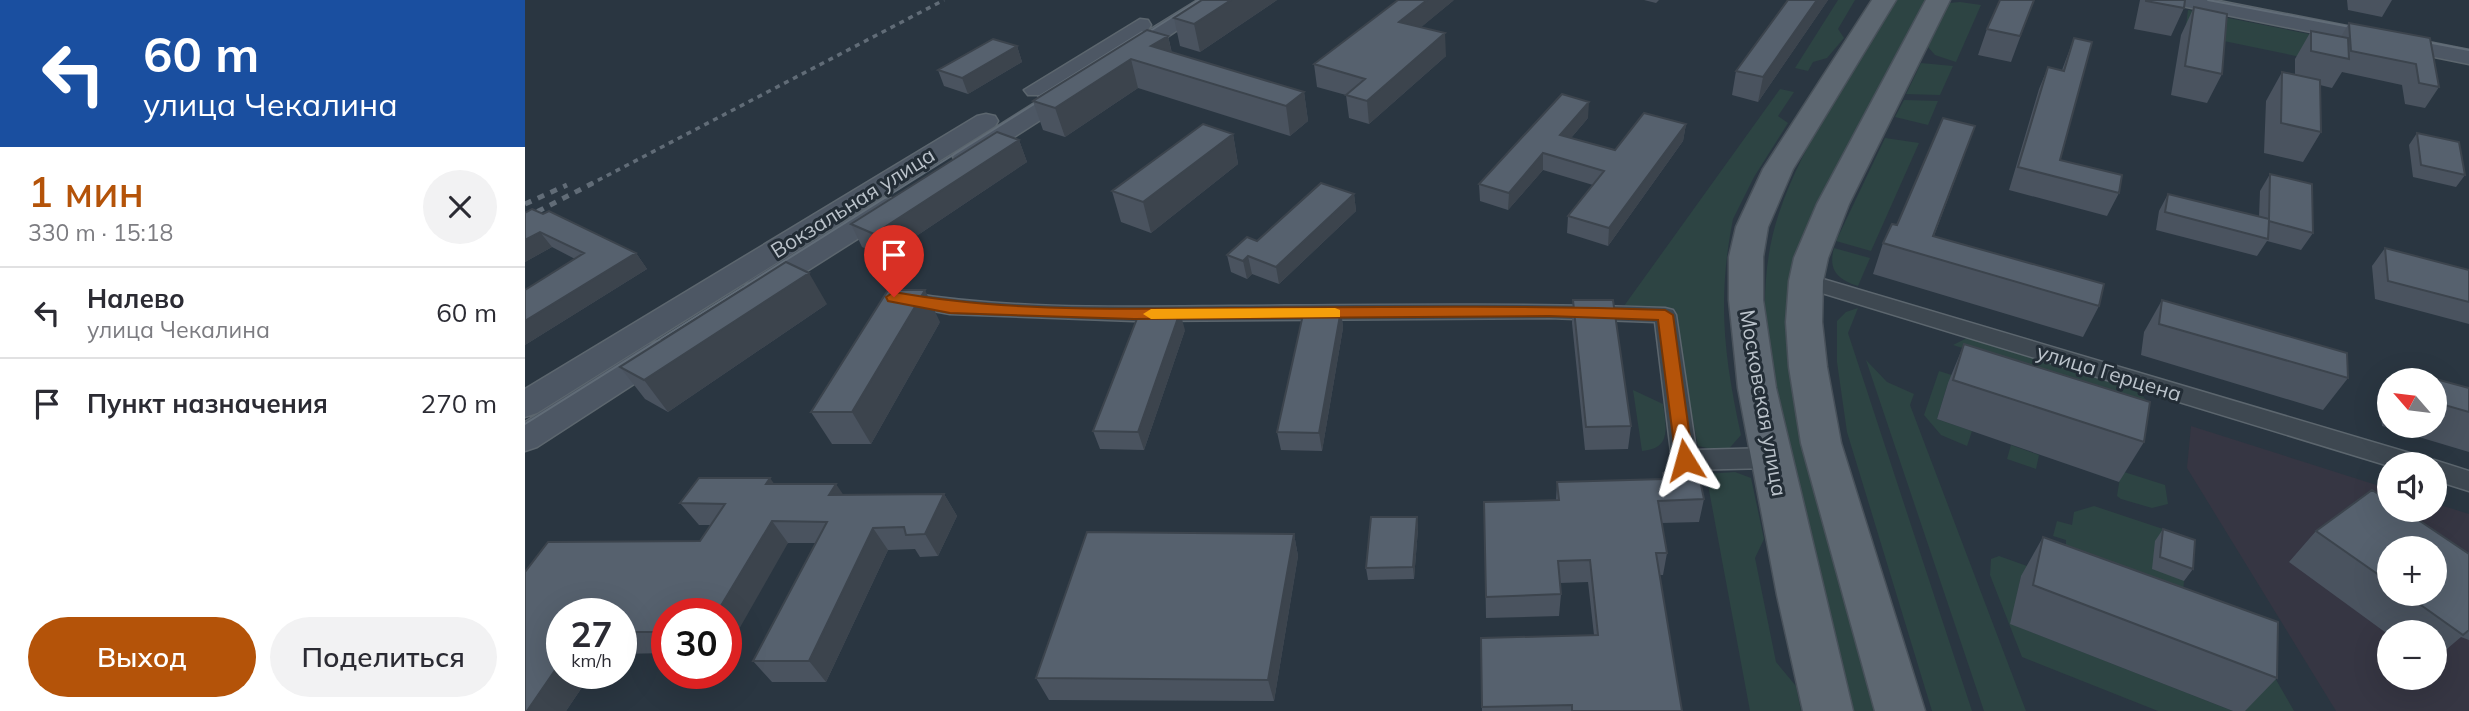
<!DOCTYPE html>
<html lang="ru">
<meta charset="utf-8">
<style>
:root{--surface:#fff;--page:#f2f2f3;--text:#2b2b33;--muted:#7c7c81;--line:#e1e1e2;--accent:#b45309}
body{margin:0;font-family:Mulish,sans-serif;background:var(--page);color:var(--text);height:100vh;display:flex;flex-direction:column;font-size:26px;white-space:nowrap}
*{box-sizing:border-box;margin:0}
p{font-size:23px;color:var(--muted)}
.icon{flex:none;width:38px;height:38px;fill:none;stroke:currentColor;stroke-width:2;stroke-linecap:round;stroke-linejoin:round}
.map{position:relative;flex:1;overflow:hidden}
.side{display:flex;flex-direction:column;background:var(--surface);width:525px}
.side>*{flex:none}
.guide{background:#1a4fa0;color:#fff;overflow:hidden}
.needle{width:46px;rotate:298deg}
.controls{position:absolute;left:1852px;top:368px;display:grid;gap:14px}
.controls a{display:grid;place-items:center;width:70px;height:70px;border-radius:50%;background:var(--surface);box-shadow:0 7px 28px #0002;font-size:35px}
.speed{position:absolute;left:21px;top:598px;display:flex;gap:14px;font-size:35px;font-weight:700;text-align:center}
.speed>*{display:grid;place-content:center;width:91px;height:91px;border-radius:50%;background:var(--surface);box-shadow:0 7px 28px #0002;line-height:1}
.speed small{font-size:18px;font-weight:400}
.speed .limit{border:10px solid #d22;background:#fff;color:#111}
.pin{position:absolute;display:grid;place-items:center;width:60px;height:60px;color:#fff;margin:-72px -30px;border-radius:50% 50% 50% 0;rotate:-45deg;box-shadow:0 0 7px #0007}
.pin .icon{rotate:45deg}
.me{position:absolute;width:77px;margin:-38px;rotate:352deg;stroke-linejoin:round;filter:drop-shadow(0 0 5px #0008)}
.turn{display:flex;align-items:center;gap:24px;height:147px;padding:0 28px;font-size:32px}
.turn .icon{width:91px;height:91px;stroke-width:2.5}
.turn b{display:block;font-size:49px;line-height:60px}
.round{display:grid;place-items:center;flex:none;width:74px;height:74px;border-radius:37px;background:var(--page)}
.headline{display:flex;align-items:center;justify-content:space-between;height:119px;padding:0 28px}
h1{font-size:42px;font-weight:600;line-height:52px;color:var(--accent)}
.cta{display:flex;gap:14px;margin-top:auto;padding:14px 28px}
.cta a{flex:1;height:80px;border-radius:42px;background:var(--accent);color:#fff;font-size:28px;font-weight:600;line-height:80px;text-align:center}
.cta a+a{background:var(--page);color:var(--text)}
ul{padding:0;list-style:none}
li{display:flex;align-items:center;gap:21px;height:91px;padding:0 28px;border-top:2px solid var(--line)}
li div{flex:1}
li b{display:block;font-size:26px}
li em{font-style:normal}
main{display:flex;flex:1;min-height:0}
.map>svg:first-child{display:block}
.medical{fill:#363643;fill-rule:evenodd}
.green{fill:#2d4443}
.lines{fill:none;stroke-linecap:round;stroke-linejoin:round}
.minor-casing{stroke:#5c666e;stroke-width:3}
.secondary-casing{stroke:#5c666e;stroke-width:3}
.primary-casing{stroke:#48515a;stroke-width:3}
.minor{fill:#3e4851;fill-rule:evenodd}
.secondary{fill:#4d5764;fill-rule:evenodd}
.primary{fill:#5d6771;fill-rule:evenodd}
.tram{stroke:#616c77;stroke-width:2}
.rail-far1{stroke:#616c77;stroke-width:3.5;stroke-dasharray:5 5;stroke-linecap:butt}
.rail{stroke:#616c77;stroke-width:5;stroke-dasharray:7 7;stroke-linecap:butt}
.wall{fill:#4a535f;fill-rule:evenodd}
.shaded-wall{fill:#3c444d}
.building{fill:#56616e;stroke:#3c444d;stroke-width:2}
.route{fill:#b45309;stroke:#753606;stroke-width:2}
.slow{fill:#f59e0b}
.labels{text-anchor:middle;stroke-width:6;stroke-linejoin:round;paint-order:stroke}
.street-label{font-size:21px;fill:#bbc3cb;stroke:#232d36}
</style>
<main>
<section class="side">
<div class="guide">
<div class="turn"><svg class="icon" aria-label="left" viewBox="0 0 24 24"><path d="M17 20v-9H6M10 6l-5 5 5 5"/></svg><div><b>60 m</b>улица Чекалина</div></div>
</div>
<div class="headline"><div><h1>1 мин</h1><p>330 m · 15:18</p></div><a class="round"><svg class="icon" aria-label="close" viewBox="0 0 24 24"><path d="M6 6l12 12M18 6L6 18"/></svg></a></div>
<ul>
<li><svg class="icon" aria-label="left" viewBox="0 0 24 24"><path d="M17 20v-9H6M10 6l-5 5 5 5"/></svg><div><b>Налево</b><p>улица Чекалина</p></div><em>60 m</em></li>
<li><svg class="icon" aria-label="arrive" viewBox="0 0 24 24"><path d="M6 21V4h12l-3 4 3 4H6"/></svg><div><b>Пункт назначения</b></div><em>270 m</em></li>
</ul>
<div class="cta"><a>Выход</a><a>Поделиться</a></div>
</section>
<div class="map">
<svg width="1944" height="711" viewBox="0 0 1944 711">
<rect width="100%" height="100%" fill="#2a3641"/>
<path class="medical" d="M1666,426L1864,489V509H1909V503L1944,514V711H1811L1662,468ZM1864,548H1909V593H1864ZM1864,632H1909V677H1864Z"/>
<path class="green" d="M1313,0H1330L1313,29L1319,38L1302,58L1288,62L1283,71L1270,68Z
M1372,0H1405L1278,246L1351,711H1324C1310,651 1295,591 1280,531C1255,431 1220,314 1254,213C1280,137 1330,69 1372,0Z
M1435,2L1456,5L1431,62L1410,55L1403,47L1424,3Z
M1663,10L1804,38L1805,63L1660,33Z
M1396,63L1428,66L1415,95L1381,94Z
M1255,89L1269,92L1253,116L1263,123L1229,177L1208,219L1173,209L1208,219C1192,300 1199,356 1216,435L1201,452L1173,446L1146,309L1099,306Z
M1379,100L1413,101L1403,125L1370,117Z
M1360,138L1394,143L1346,251L1311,241Z
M1309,248L1345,258L1333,286C1312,279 1303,270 1309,248Z
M1333,308L1323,333L1447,711H1407L1322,432L1312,362V321L1321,312Z
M1446,336L1611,389L1623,402L1531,378L1428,345Z
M1341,360L1362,382L1389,394L1385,405L1501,711H1459Z
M1414,371L1602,431L1423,383L1412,419L1447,431L1442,446L1416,435L1399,415Z
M1108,390L1138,404C1141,427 1147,449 1117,451Z
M1486,445L1514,455L1511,469L1482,459Z
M1596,471L1640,485L1643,504L1627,508L1596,499L1592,496Z
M1210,472L1226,478L1239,539L1230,558L1251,662L1271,686L1276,711H1225L1181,474Z
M1569,506L1650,533L1659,581L1657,602L1541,548V540L1528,536L1532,521L1547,525L1549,512Z
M1474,556L1522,573L1496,576L1486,624L1708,711H1633L1497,657L1465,575L1466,559Z
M1742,664L1769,711H1717Z"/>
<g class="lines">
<g class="minor-casing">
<path id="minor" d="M1281,274L1888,454L1897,457L1900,463L1909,460L1944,471V491L1909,480V464H1864V466L1274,286L1270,281L1274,276Z
M378,292C485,310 597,307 706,306C851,305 995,303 1140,308L1148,310L1151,315L1171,450L1245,448L1254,451L1257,458L1254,465L1245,468L1160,470L1151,467L1147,460L1130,322L1024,318L609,321L425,314L370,304L367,299Z"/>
</g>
<g class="secondary-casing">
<path id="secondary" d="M673,0H697L608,60H592L589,55L592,50Z
M1647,0H1689L1944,50V64L1657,6Z
M615,19L623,20L626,25L623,30L519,95H503L499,90Z
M548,82L556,84L560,89L556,94L450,162H432L428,157L432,152L540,84Z
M461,114L470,116L473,121L470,126L12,413L0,417V389L452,116Z
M365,198L375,200L378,206L375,212L244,295L234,298L224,295L219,288L224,281L355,200Z
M135,341L146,344L151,352L146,360L12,447L0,451V422L124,344Z"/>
</g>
<g class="primary-casing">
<path id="primary" d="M1347,0H1371L1268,169L1243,227L1238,257V300L1251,388L1328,711H1278L1252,595L1213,388L1204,300V257L1211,227L1238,169Z
M1401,0H1425L1324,204L1303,258L1298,281L1297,322L1302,367L1316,443L1400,711H1350L1276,443L1264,367L1261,322L1264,281L1269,258L1292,204Z"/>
</g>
<use href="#minor" class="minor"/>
<use href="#secondary" class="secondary"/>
<use href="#primary" class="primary"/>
<path class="tram" d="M1683,0L1841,30
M1886,39L1944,50
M611,40L674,0
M513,97L617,32
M0,424L525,94"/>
<path class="rail-far1" d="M64,185L419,0"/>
<path class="rail" d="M0,204L42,185
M0,218L68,183"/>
</g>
<path class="wall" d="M677,0H752L675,52L655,46L649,18Z
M929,0L896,27L921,56L844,124L824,118L821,95L792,87L789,64Z
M1119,0H1134L1131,3Z
M1263,0H1303L1233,102L1207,95L1211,71Z
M1509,0L1486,62L1453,55L1462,29Z
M1615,0H1660L1659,8L1646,36L1609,29Z
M1822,0H1867L1857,17L1823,10Z
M1669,7L1697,74L1682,103L1646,95L1656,35Z
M1824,23L1905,38L1914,87L1900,108L1880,104L1877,85L1817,72L1807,88L1795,85L1796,132L1778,162L1739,153L1741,101L1757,72L1770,75V59L1786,31L1816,37Z
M643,36L647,53L779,92L783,121L765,136L613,88L540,137L518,130L508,101Z
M1549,38L1535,160L1594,193L1582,216L1484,190L1514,89L1523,67L1537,70Z
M492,46L497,62L443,94L419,86L413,70Z
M1063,118L1046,138L1090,150L1161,124L1158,141L1083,246L1042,233L1043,216L1068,185L1018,170L983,210L955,201L954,184Z
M1892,133L1940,175L1931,187L1888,177L1884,145Z
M708,134L713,164L626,233L596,222L587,191Z
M494,140L502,162L360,257L337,247L326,224Z
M1439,156L1409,236L1574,306L1558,337L1348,274L1358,243L1372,225Z
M1745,174L1788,233L1776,250L1742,241L1732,256L1631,230L1634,211L1643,194L1734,217L1735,191Z
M829,194L831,211L754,284L727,274L722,279L706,272L702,255Z
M0,213L18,214L111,253L122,269L0,345V290L50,259L27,247L0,262Z
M1860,248L1944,270V324L1850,299L1847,266Z
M1048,300L1106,426L1103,449L1060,450L1047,323Z
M1637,300L1823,378L1798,410L1616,355L1619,332Z
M302,304L143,412L120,399L95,367Z
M816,310L818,328L797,451L756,450L752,432Z
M415,322L346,444H307L286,412Z
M660,330L619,450L575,449L568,431Z
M1439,344L1619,442L1594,482L1412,419L1423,383Z
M1881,371L1944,388V452L1857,426L1855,402L1864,392V425H1909V380H1873Z
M1138,473L1179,499L1174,522L1136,523L1142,553L1138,575H1134L1157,711H957L956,638L1069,635L1063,582L1035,583L1036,594L1034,616L961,618L959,502L1031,500L1032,482L1137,480Z
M249,484L318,495L419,494L432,516L413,556L395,557L390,549L363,550L301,682H247L228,661L291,543H263L201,614H142V653L96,654V614H37L66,674L41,711H0V572L175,541L186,525H174L155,503Z
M892,517L893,529L889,579L843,580L841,568Z
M1638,529L1668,569L1659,581L1627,569L1630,541Z
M1791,531L1944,554V640L1936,637L1909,660V632H1864V635L1764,562ZM1864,548L1909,593H1864Z
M769,534L773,556L749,701L524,700L511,678Z
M1518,537L1752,678L1720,711H1708L1485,624L1496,576Z"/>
<path class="shaded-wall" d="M706,0H752L675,52L669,24Z
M902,0H929L876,44L874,22Z
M1292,0H1303L1233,102L1238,77Z
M920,33L921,56L844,124L842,101Z
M643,36L649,64L626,46Z
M492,46L497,62L443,94L437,78Z
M606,59L613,88L540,137L530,108Z
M779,92L783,121L765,136L761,106Z
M1064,102L1063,118L1034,152L1035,135Z
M1161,124L1158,141L1083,246L1084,228Z
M1450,126L1439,156L1401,255Z
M708,134L713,164L626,233L618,202Z
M494,140L502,162L360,257L349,234Z
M1018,153V170L983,210L984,193Z
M829,194L831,211L754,284L751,267Z
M15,232L27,247L0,262V240Z
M111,253L122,269L0,345V321Z
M723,256L727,274L722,279L718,261Z
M284,273L302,304L143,412L119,380Z
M400,290L415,322L346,444L327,412Z
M816,310L818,328L797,451L794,433Z
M655,312L660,330L619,450L613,432Z
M245,478L261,500L241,484Z
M311,484L326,506L304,495Z
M419,494L432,516L413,556L400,534Z
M892,517L893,529L889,579L888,567Z
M247,521L263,543L201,652V614H191Z
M348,528L363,550L301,682L284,661Z
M769,534L773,556L749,701L743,680Z
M37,660V674H66L41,711H2Z"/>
<path class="building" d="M677,0H706L669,24L649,18Z
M873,0H902L874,22L920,33L842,101L821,95L840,79L789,64Z
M1263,0H1292L1238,77L1211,71Z
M1475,0H1509L1495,36L1462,29Z
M1621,0H1660L1659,8L1621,1Z
M1669,7L1702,14L1697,74L1660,66Z
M1824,23L1905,38L1914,87L1894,83L1891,64L1826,51Z
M622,30L643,36L626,46L779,92L761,106L606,59L530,108L508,101Z
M1786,31L1823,38L1824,59L1786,51Z
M1549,38L1567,42L1535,160L1597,175L1594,193L1493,167L1523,67L1539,71Z
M468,39L492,46L437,78L413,70Z
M1757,72L1795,80L1796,132L1756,123Z
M1037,94L1064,102L1035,135L1090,150L1119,113L1161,124L1084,228L1043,216L1079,171L1018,153L984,193L954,184Z
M1418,118L1450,126L1408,236L1579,284L1574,306L1358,243L1367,224L1372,225Z
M678,124L708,134L618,202L587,191Z
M472,132L494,140L349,234L326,224Z
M1892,133L1934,142L1940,175L1896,165Z
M1745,174L1787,184L1788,233L1744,221L1743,239L1640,212L1643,194L1744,219Z
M796,183L829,194L751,267L723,256L718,261L702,255L722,237L732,241Z
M7,209L18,214L24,211L111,253L0,321V290L59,253L15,232L0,240V213Z
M1860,248L1944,270V302L1863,281Z
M261,262L284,273L119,380L95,367Z
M363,290H400L327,412H286Z
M1048,300H1088L1106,426L1061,427Z
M1637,300L1822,353L1823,378L1634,324Z
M779,310H816L794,433L752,432Z
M615,311L655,312L613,432L568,431Z
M1439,344L1625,402L1619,442L1428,380Z
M1881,371L1944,388V412L1909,402V380H1882Z
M1173,471L1179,499L1133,501L1142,553H1131L1157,711H1047V705L957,707L956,638L1073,635L1065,560L1033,561L1036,594L961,597L959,502L1034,500L1032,482L1139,479L1138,473Z
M174,478H245L241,484H311L304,495L419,494L400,534L381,535L379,527L348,528L284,661H228L302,522L247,521L191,614H142V632H96V614H37V660L2,711H0V572L23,542L175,541L200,504L155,503Z
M1847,490L1864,501V509H1877L1944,554V630L1938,635L1879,593H1909V548H1864V582L1791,531Z
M846,517H892L888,567L841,568Z
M1638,529L1670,540L1668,569L1635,557Z
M562,532L769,534L743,680L511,678Z
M1518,537L1753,622L1752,678L1508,585Z"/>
<path class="route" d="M369,292C479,312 594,309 706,308C851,307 995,305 1140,310L1148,315L1168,460L1160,466L1151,460L1133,320L1024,316L609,319L425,313L363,301L361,297Z"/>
<path class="slow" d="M810,308L815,310V317L626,319L618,314L626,309Z"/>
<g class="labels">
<g class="street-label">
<text transform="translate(328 203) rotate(-32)" y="7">Вокзальная улица</text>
<text transform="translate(1584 373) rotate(17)" y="7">улица Герцена</text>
<text transform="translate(1238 403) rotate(80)" y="7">Московская улица</text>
</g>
</g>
</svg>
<div class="controls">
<a><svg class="needle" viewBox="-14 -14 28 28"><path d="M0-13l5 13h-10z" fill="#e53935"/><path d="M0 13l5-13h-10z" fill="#7c7c81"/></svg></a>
<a><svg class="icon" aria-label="sound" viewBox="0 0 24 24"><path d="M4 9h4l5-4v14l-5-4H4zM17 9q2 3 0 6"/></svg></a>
<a>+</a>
<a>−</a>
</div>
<div class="speed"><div>27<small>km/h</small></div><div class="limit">30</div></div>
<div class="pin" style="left:369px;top:297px;background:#d93025"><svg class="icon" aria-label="arrive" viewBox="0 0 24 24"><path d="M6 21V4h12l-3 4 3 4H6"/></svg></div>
<svg class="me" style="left:1160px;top:460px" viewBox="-20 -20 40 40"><path d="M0-17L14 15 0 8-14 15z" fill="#b45309" stroke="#fff" stroke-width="4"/></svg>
</div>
</main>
